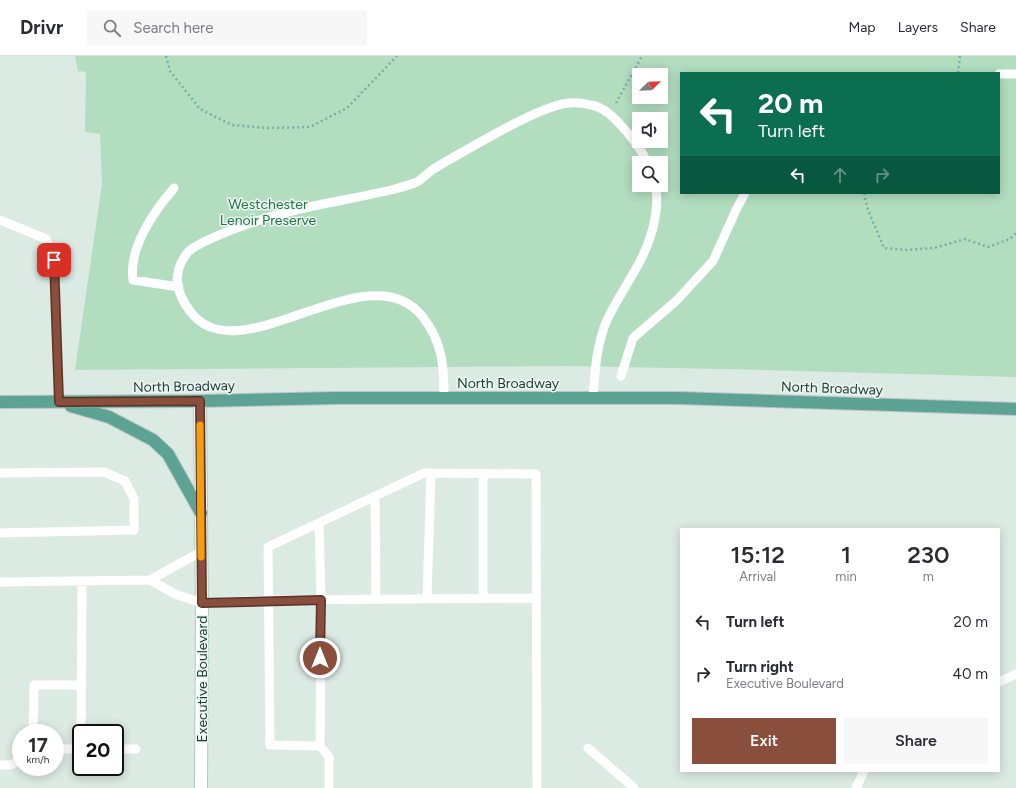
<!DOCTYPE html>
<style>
:root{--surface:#fff;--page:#f7f7f7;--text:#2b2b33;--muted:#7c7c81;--line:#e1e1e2;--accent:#8a4e3c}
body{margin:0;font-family:Figtree,sans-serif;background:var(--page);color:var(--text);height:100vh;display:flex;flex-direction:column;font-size:15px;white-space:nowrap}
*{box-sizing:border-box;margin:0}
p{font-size:13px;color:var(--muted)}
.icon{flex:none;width:22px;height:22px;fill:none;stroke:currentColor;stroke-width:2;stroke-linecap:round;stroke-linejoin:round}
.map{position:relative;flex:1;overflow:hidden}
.details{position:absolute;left:680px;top:472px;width:320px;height:244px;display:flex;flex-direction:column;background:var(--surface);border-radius:0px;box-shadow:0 2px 10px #0003}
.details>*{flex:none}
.hud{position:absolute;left:680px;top:16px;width:320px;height:122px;border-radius:0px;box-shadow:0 2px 10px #0003;background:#0b6e4f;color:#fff;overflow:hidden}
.needle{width:26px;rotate:67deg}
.fabs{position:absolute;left:632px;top:12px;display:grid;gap:8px}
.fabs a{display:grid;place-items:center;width:36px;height:36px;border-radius:0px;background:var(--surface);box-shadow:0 2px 10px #0003;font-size:20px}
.speed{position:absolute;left:12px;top:668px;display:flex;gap:8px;font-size:20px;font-weight:700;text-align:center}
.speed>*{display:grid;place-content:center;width:52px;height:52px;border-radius:50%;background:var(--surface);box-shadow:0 2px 10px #0003;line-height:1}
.speed small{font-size:10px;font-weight:400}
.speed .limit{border:2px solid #111;border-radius:6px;background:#fff;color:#111}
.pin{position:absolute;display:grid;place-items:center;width:34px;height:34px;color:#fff;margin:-17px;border-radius:8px;box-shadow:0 2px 6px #0006}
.me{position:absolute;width:44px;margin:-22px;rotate:0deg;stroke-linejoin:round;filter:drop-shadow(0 0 3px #0008)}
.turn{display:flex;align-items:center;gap:14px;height:84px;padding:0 12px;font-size:18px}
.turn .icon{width:52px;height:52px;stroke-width:2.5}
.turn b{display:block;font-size:28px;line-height:34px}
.lanes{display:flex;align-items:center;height:38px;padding:0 12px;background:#0003;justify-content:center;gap:20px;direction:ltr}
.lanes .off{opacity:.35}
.eta{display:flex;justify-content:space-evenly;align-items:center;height:68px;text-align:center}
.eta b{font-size:24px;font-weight:600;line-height:28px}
.cta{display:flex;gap:8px;margin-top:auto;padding:8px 12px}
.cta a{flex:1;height:46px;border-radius:0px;background:var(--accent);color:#fff;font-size:16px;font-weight:600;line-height:46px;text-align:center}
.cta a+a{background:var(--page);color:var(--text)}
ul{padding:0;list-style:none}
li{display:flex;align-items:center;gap:12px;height:52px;padding:0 12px}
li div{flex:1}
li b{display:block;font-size:15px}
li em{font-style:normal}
header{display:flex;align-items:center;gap:24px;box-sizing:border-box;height:56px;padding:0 20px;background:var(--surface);border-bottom:1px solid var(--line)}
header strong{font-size:19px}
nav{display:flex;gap:22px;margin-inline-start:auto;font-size:14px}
.search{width:280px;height:36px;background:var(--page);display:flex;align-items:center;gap:10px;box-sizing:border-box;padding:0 14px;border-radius:0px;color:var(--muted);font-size:15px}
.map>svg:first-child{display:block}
.green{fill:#b2ddbf;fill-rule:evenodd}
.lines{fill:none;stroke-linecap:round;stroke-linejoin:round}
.secondary-casing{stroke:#aecac1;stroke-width:14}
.primary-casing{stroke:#bbc4c2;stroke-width:14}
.path{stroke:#7ab0a1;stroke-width:2.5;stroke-dasharray:2 3;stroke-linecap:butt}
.lane{stroke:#fff;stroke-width:9}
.secondary{stroke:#fff;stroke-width:12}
.primary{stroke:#5da393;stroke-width:12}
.route-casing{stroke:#5a3327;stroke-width:10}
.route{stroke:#8a4e3c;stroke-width:7}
.slow{stroke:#f59e0b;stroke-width:7}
.labels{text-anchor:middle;stroke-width:3;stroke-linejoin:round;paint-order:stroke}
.park-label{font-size:14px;fill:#257345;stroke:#ecf6f2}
.street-label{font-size:14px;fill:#1d3a33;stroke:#ecf6f2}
</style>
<header>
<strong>Drivr</strong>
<div class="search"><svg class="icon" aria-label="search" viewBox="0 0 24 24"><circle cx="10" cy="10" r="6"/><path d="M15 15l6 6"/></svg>Search here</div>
<nav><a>Map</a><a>Layers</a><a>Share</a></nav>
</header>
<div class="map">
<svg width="1016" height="732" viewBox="0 0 1016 732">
<rect width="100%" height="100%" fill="#dceae4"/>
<path class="green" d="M75,0H1016V321L724,313L567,310L75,314L102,128L100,78L85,76L86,16L78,15ZM681,17H999V137H681ZM639,19H661V41H639ZM639,63H661V85H639ZM639,107H661V129H639Z"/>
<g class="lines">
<g class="secondary-casing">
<path id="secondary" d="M200,345L202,562L201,732"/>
</g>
<g class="primary-casing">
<path id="primary" d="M0,346L200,345L336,342H677L1016,353
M71,350L109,361L153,384L168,398L201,457"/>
</g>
<path class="path" d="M166,0L170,15L200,53L232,69L267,72L310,71L347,52L397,0
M958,17L960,0
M616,47L642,0
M864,137L868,154L884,192L905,194L934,192L965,183L988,191L1010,183L1016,177"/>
<path class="lane" d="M999,18H1016
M174,132C155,154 128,192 133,224L179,231
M0,164L46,183L54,205L59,346
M621,320L633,282L676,245L713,205L737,152L745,137
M444,342C444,311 443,286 422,260C367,192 238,322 190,255C182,245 175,230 178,217C179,210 184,201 188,196C193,191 202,187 208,184C244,167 283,156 323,148C347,143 371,139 395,133C402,131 410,129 417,126C422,123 427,118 432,114C443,107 456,100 468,93C495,78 525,60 555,50C566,46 579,46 591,49C607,52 617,65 627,76C635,86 643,95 647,107
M593,342C595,316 596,289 607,264C624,228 648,203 655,162C657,151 658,140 655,129
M0,417L104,416L125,425L134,443V474L0,477
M483,418V542
M375,440L376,543
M319,467L321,544L320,690L270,689L268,491L424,417L536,418L537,732
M150,524L177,509L201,496
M0,526L150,524L175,538L202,547L269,544L537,542
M427,543L431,417
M999,626L1016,618
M33,677L34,629H82
M81,677L82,526
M320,690L329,701V732
M588,692L634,732
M55,693H81
M115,693H136
M0,709H10L21,705
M856,732L864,715"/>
<use href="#secondary" class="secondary"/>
<use href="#primary" class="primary"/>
</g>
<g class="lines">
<g class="route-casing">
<path id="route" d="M54,204L59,346L200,345L202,547L321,544L320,602"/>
</g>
<use href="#route" class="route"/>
<path class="slow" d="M200,369L201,501"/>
</g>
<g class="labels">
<g class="park-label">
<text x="268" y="153">Westchester<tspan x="268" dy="16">Lenoir Preserve</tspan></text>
</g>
<g class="street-label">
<text x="508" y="332">North Broadway</text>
<text transform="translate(184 330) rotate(-1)" y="5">North Broadway</text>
<text transform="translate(832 332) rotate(2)" y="5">North Broadway</text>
<text transform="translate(202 623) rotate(-90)" y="5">Executive Boulevard</text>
</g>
</g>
</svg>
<div class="fabs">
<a><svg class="needle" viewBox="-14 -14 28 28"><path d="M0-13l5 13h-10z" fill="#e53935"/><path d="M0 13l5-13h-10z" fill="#7c7c81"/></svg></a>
<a><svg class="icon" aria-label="sound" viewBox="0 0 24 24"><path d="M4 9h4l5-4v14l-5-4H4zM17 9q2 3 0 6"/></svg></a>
<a><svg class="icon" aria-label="search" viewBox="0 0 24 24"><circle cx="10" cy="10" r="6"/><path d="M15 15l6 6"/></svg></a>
</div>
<div class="speed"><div>17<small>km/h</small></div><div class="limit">20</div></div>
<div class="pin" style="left:54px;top:204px;background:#d93025"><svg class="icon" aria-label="arrive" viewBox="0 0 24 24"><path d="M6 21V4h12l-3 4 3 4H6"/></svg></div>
<svg class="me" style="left:320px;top:602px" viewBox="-20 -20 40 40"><circle r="17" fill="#8a4e3c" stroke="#fff" stroke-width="3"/><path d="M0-11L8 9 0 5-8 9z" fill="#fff"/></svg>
<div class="hud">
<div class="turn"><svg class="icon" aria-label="left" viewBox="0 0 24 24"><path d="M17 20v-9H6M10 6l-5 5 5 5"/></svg><div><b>20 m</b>Turn left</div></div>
<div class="lanes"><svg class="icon" aria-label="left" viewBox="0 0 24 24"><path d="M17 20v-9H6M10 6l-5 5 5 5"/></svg><svg class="icon off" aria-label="ahead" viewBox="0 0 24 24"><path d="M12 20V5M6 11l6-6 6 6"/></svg><svg class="icon off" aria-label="right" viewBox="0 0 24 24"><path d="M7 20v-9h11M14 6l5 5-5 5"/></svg></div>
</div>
<section class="details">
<div class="eta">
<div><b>15:12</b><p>Arrival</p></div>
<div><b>1</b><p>min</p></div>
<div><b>230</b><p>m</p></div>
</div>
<ul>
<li><svg class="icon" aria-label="left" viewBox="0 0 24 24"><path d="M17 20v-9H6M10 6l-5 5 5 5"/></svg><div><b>Turn left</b></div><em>20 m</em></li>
<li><svg class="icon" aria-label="right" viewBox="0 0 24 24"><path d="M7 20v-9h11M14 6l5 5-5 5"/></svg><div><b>Turn right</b><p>Executive Boulevard</p></div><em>40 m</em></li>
</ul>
<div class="cta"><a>Exit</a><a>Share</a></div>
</section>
</div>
